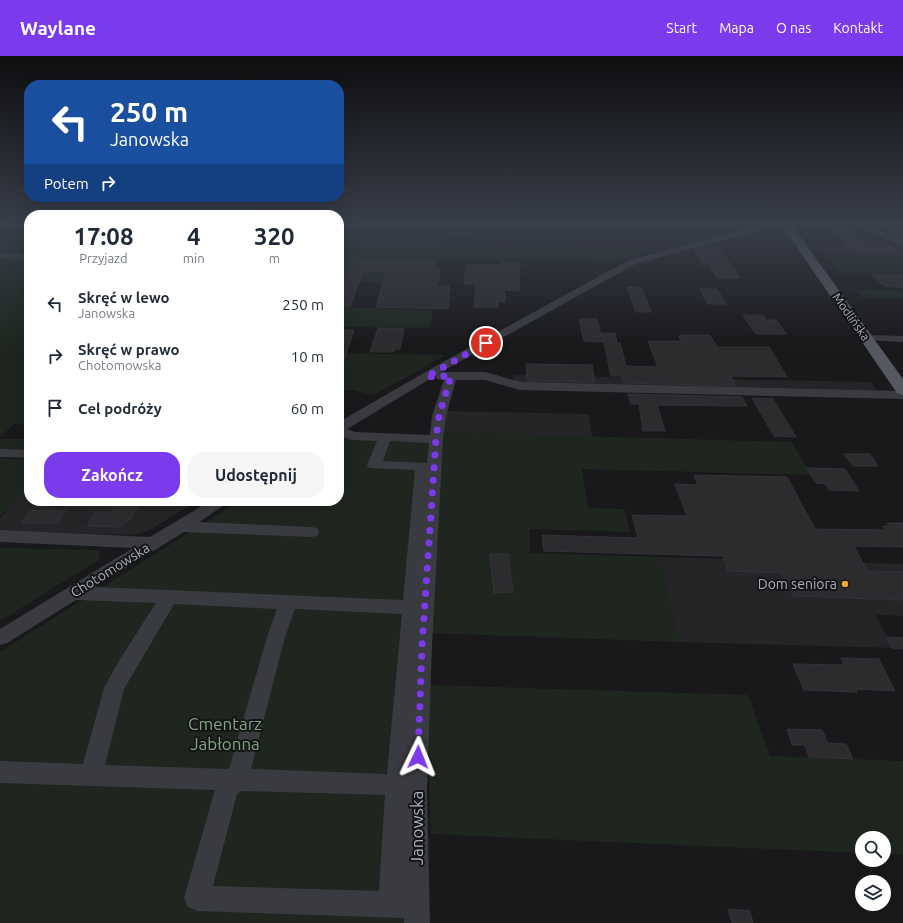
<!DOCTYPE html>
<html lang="pl">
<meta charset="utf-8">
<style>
:root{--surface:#fff;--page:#f6f6f7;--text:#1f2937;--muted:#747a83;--accent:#7c3aed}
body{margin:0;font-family:Ubuntu,sans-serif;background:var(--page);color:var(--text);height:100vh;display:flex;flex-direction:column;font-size:15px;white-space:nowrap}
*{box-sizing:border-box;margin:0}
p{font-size:13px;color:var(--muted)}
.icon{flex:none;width:22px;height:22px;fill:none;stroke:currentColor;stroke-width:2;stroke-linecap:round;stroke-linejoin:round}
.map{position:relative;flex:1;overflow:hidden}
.sheet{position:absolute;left:24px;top:154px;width:320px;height:296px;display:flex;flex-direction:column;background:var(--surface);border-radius:16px;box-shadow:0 4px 16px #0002}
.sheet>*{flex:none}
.top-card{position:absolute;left:24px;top:24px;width:320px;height:122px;border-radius:16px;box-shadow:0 4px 16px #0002;background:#1a4fa0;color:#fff;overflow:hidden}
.tools{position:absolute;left:855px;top:775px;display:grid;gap:8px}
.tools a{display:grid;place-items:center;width:36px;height:36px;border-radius:50%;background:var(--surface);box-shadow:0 4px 16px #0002;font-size:20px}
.pin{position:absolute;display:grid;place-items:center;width:34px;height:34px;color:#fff;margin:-17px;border:2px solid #fff;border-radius:50%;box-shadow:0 1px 4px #0007}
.me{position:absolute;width:44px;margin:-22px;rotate:2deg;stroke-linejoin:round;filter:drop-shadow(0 0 3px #0008)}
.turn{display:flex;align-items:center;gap:14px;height:84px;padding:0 20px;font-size:18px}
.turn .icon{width:52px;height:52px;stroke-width:2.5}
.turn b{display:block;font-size:28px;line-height:34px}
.then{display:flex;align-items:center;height:38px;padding:0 20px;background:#0003;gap:8px;font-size:15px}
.eta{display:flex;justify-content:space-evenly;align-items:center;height:68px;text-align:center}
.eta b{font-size:24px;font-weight:700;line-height:28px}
.action{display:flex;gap:8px;margin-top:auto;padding:8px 20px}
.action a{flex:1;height:46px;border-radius:16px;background:var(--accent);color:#fff;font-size:16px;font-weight:700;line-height:46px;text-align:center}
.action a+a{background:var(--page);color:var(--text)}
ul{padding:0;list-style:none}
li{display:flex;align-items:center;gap:12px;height:52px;padding:0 20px}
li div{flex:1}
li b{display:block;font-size:15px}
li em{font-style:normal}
header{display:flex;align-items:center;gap:24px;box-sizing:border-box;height:56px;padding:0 20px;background:var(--accent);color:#fff}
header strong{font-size:19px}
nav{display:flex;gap:22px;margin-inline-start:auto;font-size:14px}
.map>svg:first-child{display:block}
.built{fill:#252528}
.green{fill:#1e261f}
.building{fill:#2c2c2f;stroke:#333337}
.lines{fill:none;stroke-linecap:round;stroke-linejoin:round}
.minor{fill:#393b40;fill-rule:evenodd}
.major{fill:#55585f;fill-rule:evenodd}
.route{stroke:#7c3aed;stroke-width:7;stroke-dasharray:0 12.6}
.poi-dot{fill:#faa532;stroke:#141416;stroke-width:1.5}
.labels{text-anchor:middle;stroke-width:4;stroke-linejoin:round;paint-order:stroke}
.far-street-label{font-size:12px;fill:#aab1bb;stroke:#141416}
.street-label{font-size:14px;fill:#aab1bb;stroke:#141416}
.poi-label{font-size:14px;fill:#aab1bb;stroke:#141416;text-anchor:end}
.near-park-label{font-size:17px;fill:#82a781;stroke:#141416}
.near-street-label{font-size:17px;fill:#aab1bb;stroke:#141416}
</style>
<header>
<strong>Waylane</strong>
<nav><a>Start</a><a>Mapa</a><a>O nas</a><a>Kontakt</a></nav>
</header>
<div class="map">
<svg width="903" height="867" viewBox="0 0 903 867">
<rect width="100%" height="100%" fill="#19191b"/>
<path class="built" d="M818,189L903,190V200L827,199Z
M513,319L871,326L881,341L514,332Z
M443,355L589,358L592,381L440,376Z
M16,439H29V445H198L148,475L132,479L5,476L0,473V463Z
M659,501L903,508V560L876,559L892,592L679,586Z"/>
<path class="green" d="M358,168H479V182H448L446,190L659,193L613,206L339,202V188Z
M484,168H644L645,171Z
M29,171V180L25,183H29V198H0V175L13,172Z
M827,199L903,200V217H839Z
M0,202L29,203V368H14L0,381Z
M339,217L441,219L439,227L339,226Z
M855,233L903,234V243L862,242Z
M339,251L432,254L431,272L339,271Z
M339,297L446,299L374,339L353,334H339Z
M440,376L791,386L812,419L582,413L588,452L624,453L630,476L530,473V497L659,501L679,586L430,577Z
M339,382L432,386L408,867H0V596L239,445H339Z
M0,383H29V395L0,394Z
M0,403H29V439H16L0,461Z
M0,492L100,494L99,504L0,565Z
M429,629L748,639L770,700L903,705V798H884V782H862V797L431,778L428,688Z"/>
<path class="building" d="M824,168H840L843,172H847L861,185L885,186L898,197L852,196Z
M886,168H903V183L891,178Z
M701,192H719L740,222H717L710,208H702L698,201L694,193Z
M339,203L436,204L435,212H440L437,230H450L448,253L376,251L386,216H363L350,251L339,250Z
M501,206H520L519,235L505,234V246L498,245V251H474L476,228H464L466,209H502Z
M872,219H903V232L884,230Z
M627,231H641L651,256H636Z
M700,233H717L726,248H708Z
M743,259H763L766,264H776L786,278H756Z
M579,263H597L603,286L584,285Z
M378,272L404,273L400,293H395L394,296H370Z
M339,274H354L341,314L339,313Z
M602,277H615L617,287H620L626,310L658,311L648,285H681L679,280H681L680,279H710L717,291H769L787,321L731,320L736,330L624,327L622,320H611Z
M526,308L592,309L595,326L527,325Z
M628,338L742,341L747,350L657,349L665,375H643L639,348H631Z
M752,342L773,343L796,381L774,380Z
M844,398H870L878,410H853Z
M807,412L845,413L859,435L829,434L826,428L816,427Z
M694,419L787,421L815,473L885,474L883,470H890L887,467H903V491L854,490L867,515L903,516V544L793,540L782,517L728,515L723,500L544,495L542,479L638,482L632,459L687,460L675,428L698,429Z
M118,445L140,446L131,462L120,471L87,470L95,456L111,457Z
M31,454L51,455H66L57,467H22Z
M490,498H508L513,536L494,537Z
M886,581L903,582V593L892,592Z
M841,602L879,603L895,635L856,633L857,636L804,634L793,608L844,609Z
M787,673L822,674L828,687L846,688L853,703L809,701L805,689H792Z
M728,853L750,855L753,867H732Z"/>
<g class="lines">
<path class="minor" d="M16,168L15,170L0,173V169Z
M765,168H791L792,170L788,172H768L635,208L441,316H485L521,326L903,335V343L520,334L485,324H456L446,360L443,383L432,590L427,733L430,867H404V862L197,855L188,851L184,842L215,734L0,727V705L83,708L104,632L120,603L156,547L76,544L7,587L0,589V573L133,492L0,486V474L150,481L210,445H229L226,448L199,466L311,471L317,472L319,476L317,480L311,481L184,476L95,531L403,544L415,414L369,412L367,409L377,385L353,384L339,380V366L441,307L629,204ZM435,320L437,323L444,324L432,360L430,379L355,376L347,373ZM390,385L429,387L427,407L383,405ZM174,548L277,553L267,581L229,713L105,709L124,633ZM295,553L402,558L387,718L251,713L285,581ZM241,735L385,739L379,835L213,830L237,738Z
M855,168H866L903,185V191Z
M0,197L29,198V204L0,203Z
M867,279L903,280V286L863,284L861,282L863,280Z
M0,393L29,394V402L0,401Z"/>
<path class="major" d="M781,168H791L903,323V339L897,337Z"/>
</g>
<linearGradient id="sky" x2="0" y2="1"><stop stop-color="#0e0e0f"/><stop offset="0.58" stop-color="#383e4a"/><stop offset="1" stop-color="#383e4a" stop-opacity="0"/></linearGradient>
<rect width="903" height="290" fill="url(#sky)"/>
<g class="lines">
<path class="route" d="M418,701L422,590L436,383L439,360L451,320L426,321L486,287"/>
</g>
<circle class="poi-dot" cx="845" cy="528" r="4"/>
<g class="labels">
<g class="far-street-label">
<text transform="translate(851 261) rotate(55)" y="4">Modlińska</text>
</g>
<g class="street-label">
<text transform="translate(110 514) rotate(-32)" y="5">Chotomowska</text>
</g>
<g class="poi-label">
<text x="837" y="533">Dom seniora</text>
</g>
<g class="near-park-label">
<text x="225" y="674">Cmentarz<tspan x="225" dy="20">Jabłonna</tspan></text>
</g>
<g class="near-street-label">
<text transform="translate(417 772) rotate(-90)" y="6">Janowska</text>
</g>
</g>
</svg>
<div class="tools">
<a><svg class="icon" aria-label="search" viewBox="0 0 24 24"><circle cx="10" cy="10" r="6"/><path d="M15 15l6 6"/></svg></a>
<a><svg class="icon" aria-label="layers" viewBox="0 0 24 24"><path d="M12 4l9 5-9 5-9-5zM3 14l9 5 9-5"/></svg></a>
</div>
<div class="pin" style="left:486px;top:287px;background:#d93025"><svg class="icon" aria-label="arrive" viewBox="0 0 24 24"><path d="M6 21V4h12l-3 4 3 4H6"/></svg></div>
<svg class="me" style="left:418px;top:701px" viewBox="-20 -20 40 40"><path d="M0-17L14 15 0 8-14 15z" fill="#7c3aed" stroke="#fff" stroke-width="4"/></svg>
<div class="top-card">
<div class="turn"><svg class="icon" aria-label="left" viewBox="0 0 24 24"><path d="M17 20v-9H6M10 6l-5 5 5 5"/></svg><div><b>250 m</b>Janowska</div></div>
<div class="then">Potem<svg class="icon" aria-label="right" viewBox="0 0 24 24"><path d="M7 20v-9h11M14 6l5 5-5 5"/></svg></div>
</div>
<section class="sheet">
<div class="eta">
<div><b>17:08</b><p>Przyjazd</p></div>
<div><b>4</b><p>min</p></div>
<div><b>320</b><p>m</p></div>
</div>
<ul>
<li><svg class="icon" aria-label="left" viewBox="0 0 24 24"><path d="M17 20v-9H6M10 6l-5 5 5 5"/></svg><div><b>Skręć w lewo</b><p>Janowska</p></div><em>250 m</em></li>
<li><svg class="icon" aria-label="right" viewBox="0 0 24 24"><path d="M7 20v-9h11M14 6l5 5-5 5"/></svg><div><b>Skręć w prawo</b><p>Chotomowska</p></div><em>10 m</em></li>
<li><svg class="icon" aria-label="arrive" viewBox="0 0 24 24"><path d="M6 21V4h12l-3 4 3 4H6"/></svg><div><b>Cel podróży</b></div><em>60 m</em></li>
</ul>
<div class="action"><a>Zakończ</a><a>Udostępnij</a></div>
</section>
</div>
